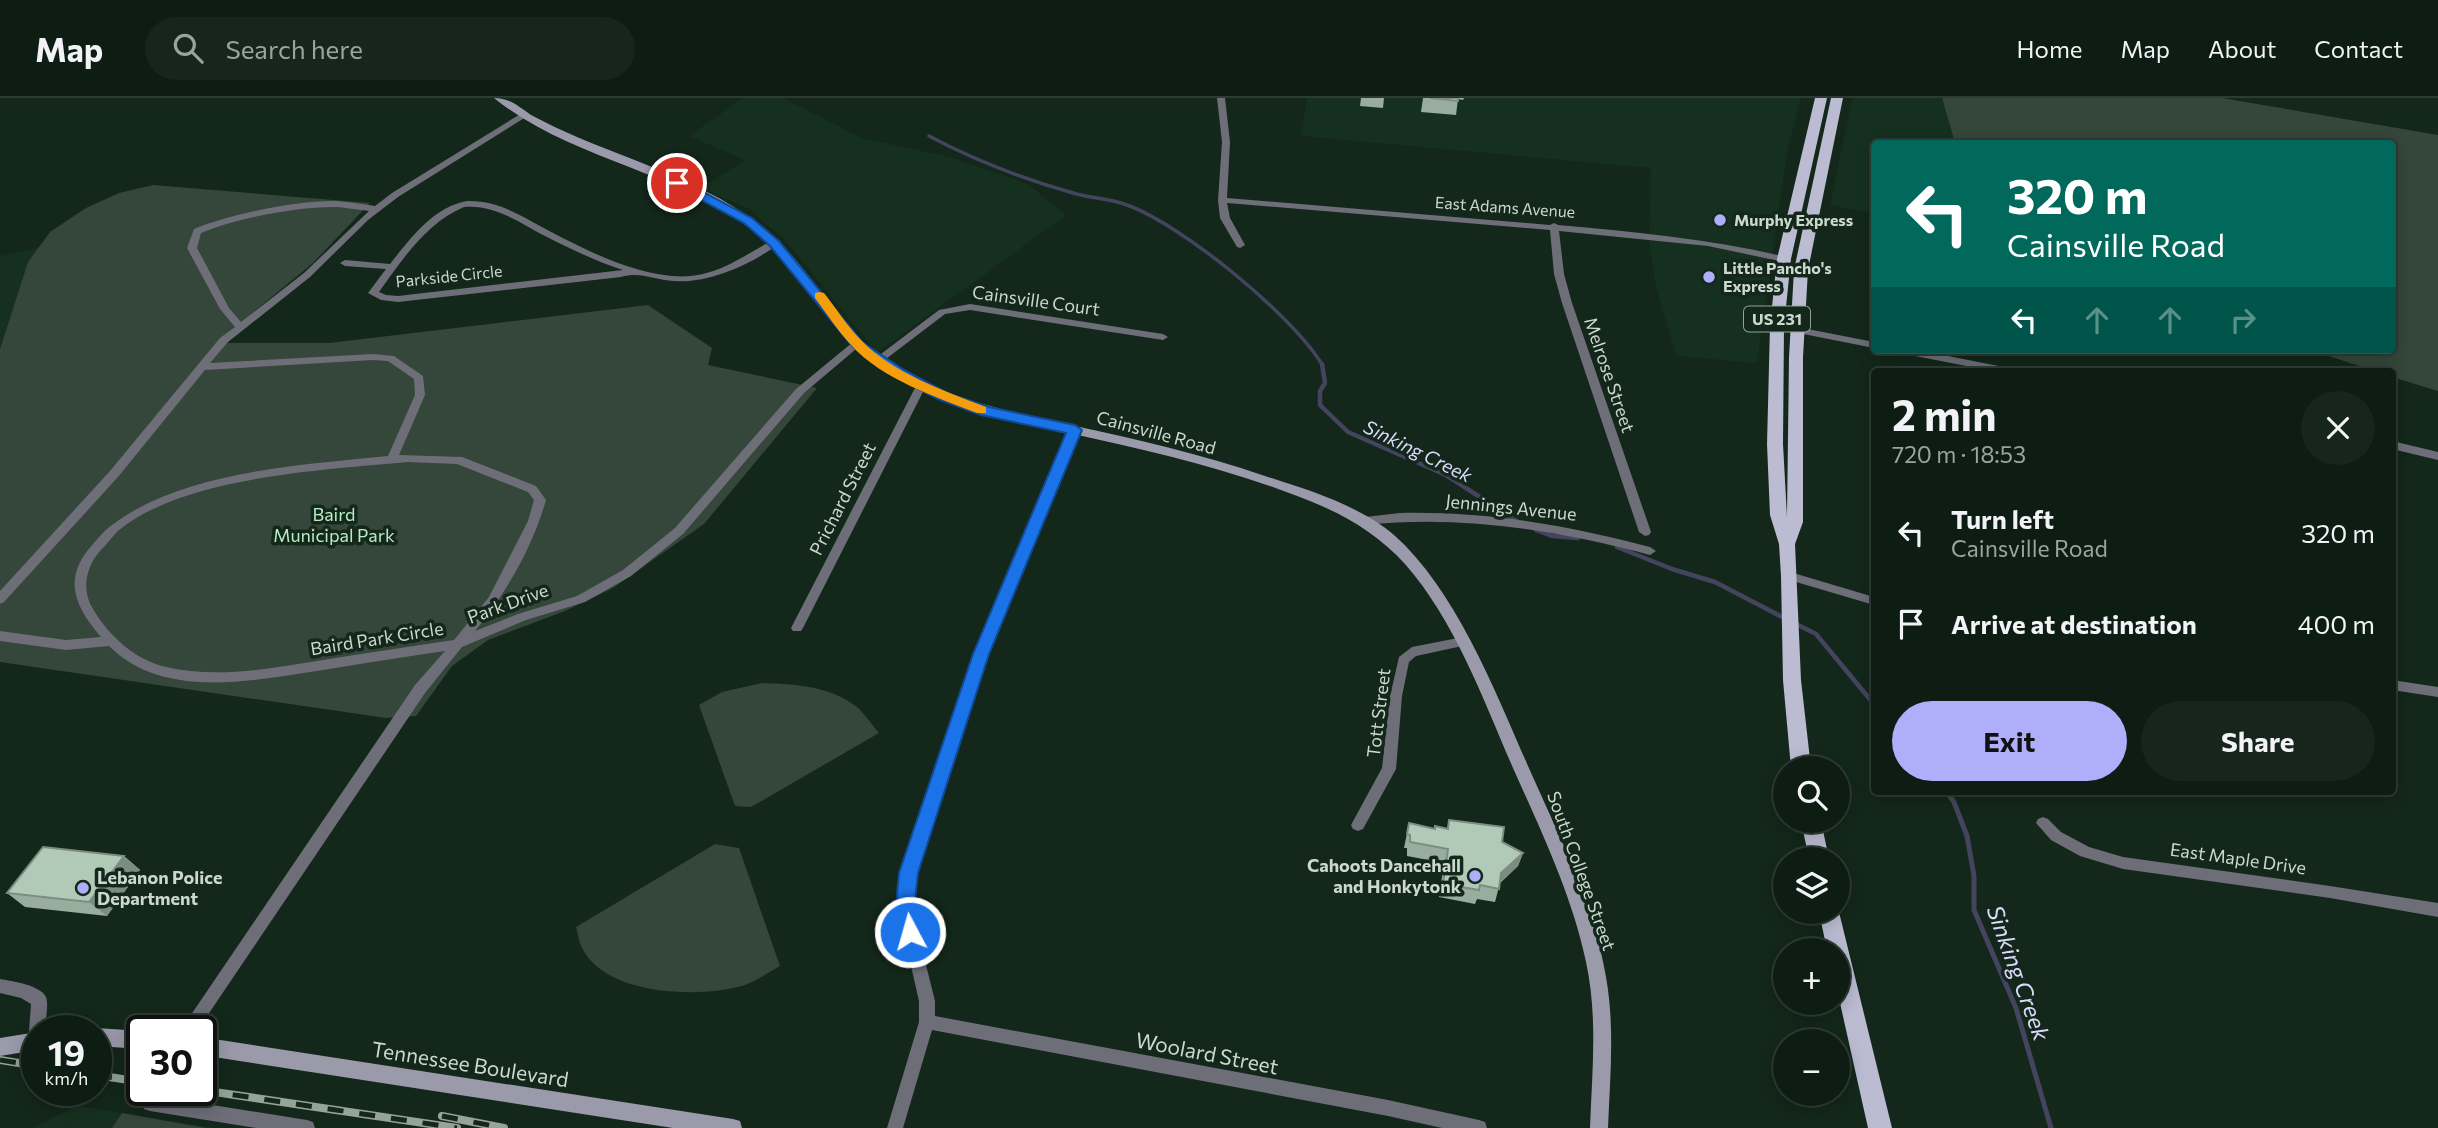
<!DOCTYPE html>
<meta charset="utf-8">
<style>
:root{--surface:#0e1d14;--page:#17261d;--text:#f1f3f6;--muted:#9ba2a0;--line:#2e3b34;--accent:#afaefa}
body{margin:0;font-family:Commissioner,sans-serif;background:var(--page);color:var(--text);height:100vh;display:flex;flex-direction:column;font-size:26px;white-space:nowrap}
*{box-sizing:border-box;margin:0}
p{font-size:23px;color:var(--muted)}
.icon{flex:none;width:38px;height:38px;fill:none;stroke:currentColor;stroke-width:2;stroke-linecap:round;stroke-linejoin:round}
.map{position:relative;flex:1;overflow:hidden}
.drawer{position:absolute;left:1871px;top:270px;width:525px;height:427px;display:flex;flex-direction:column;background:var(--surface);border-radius:7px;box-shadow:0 4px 18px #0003,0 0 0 2px var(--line)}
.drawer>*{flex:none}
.top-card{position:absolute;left:1871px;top:42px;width:525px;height:214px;border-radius:7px;box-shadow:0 4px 18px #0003,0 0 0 2px var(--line);background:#00695c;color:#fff;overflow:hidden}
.tools{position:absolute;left:1773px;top:658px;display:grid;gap:14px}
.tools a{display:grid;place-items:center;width:77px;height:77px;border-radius:50%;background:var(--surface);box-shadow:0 4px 18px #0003,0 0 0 2px var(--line);font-size:35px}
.speed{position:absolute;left:21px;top:917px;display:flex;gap:14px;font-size:35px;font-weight:700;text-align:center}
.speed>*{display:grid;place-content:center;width:91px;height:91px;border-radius:50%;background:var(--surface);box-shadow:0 4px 18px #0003,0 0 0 2px var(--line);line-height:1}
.speed small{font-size:18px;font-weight:400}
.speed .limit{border:4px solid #111;border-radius:10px;background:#fff;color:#111}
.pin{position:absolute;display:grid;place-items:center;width:60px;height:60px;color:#fff;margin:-30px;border:4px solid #fff;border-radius:50%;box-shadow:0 2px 7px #0007}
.me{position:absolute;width:77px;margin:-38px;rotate:354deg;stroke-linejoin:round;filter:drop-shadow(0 0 5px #0008)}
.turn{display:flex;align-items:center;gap:24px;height:147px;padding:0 21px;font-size:32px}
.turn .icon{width:91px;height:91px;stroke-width:2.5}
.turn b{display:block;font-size:49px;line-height:60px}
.lanes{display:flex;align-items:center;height:66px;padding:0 21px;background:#0003;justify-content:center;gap:35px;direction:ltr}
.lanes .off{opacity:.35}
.round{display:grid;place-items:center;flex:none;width:74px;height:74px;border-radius:37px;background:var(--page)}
.headline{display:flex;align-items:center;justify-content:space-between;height:119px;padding:0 21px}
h1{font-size:42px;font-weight:700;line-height:52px}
.button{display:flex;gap:14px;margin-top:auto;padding:14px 21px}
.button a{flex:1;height:80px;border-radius:42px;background:var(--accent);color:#111;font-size:28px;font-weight:700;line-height:80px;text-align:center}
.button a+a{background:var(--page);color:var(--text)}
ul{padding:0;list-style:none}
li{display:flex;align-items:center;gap:21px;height:91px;padding:0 21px}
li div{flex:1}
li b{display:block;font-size:26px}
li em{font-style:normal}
header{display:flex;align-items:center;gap:42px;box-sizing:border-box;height:98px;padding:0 35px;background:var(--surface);border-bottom:2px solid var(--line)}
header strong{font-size:33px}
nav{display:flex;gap:38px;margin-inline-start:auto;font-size:24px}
.search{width:490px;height:63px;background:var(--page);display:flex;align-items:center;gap:18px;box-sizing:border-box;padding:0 24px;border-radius:38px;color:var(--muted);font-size:26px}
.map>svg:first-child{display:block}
.built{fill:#16301f}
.green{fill:#35463a}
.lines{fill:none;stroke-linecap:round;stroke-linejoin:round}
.stream-far2{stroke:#44445f;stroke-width:3.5}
.stream-far1{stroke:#44445f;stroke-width:4.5}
.stream{stroke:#44445f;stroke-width:5}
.street{fill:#6e6e79;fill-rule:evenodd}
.secondary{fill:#9a9aab;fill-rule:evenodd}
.primary{fill:#bbbcd2;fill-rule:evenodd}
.rail-casing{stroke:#95a399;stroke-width:8}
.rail{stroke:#13271a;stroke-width:5;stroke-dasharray:16;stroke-linecap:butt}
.wall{fill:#98ad9d}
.shaded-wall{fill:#7c8d80}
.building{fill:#b1c9b7;stroke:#7c8d80;stroke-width:2}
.route{fill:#1a73e8;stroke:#114b97;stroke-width:2}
.slow{fill:#f59e0b}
.poi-dot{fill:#afaefa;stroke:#13271a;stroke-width:2.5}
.labels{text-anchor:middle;stroke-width:7;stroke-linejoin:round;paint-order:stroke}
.far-street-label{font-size:16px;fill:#ccd8cf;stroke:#13271a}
.far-poi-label{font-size:16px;font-weight:bold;fill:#ccd8cf;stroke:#13271a;text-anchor:start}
.shield{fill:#13271a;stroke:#94a399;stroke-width:2}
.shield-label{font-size:16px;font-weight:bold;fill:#ccd8cf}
.street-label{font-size:18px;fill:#ccd8cf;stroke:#13271a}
.park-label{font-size:18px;fill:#b7ecc7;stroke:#13271a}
.poi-label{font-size:18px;font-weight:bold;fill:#ccd8cf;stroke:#13271a;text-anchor:end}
.water-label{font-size:19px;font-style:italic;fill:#dadbfc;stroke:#13271a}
.near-street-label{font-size:21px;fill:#ccd8cf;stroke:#13271a}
.near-water-label{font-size:23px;font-style:italic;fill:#dadbfc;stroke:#13271a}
</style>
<header>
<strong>Map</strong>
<div class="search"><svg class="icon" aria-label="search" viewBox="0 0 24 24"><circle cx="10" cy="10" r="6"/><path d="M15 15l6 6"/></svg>Search here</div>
<nav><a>Home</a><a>Map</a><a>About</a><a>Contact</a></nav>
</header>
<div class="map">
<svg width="2438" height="1030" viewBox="0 0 2438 1030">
<rect width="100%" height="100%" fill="#13271a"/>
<path class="built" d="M743,0H783L862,40L950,59L1028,86L1066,117L877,255L784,141L749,111L701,90L745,62L689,38Z
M1307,0H1801L1787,55L1757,265L1676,258L1656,189L1649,144L1651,70L1301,38Z
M1852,0H1942L1955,45L1874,46V116L1830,107Z
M38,150L28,164L0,251V158Z
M77,1008L216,1030H33Z"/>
<path class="green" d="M1942,0H2222L2438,37V293L2392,279V273H2375L2310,252H2392V46L1955,45Z
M153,87L370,105L313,165L216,245H329L648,207L712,250L708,267L817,290L704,426L613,490L565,513L488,542L452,568L416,618L386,620L0,564V251L28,164L50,134L86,110L119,95Z
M762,585C795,586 830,588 857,609C865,616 872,627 879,635L751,709L735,708L699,607L722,594Z
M715,746L739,750L780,868C769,874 755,884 742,888C698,900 606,898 582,850C579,844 578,836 576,829Z
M122,1015L206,1030H112Z"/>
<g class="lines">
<path class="stream-far2" d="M929,38C974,62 1024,81 1073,95C1089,100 1105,100 1121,105C1176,121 1294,218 1323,268"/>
<path class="stream-far1" d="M1322,266L1325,285L1320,293V307L1348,334L1446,377L1518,424
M1536,432L1552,438L1578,440
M1617,449L1672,471L1715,484L1786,521
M1794,525L1816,536L1873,605"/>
<path class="stream" d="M1872,603L1874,606
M1946,693L1954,704L1967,738L1974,778V812L2016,910L2051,1030"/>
<path class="street" d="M1217,0H1225L1230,44L1227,100L1550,127L1554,125L1558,127C1637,134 1710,141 1787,159V163L1784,164L1708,148L1559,133L1564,176L1572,205L1651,434L1649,437L1645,438L1639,434L1562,205L1554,176L1550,132L1227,105L1230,120L1245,147L1240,150L1237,149L1220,120L1218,102L1222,44Z
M522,15L529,17L398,99L368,122L310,179L228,244L210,265L373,256L394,258L423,278L425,297L399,357L462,359L536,388L546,402C533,448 506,496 475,533L518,516L577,498L623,472L675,430L796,291L853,244L857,243L862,246L804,295L683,436L631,478L585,504L526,522L462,549L425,595L197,933H180L415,587L445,553C404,559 364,565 323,572C255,582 164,603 109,548L66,552L0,543V533L66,542L101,539C74,508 62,480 93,446C99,439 105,432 112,427C183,373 301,367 388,358L415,297L414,281L388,263L373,262L205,272L118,379L4,504L0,506V493L110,373L220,240L235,229L220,211L187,150L194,131C229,116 299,102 337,103C350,104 362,106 375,108L392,95ZM338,109L369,113L304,175L241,224L229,210L197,150L201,135C237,120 299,108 338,109ZM408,364L457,366L528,394L534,402L528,423L489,499L454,542C411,548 367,555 323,562C272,570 218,581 166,569C135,562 109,538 93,511C81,492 86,469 100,453C106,447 112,439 118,433C184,378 325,372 408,364Z
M467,103C496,102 518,116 542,129C585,152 653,188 703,176C728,170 749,155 771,143L774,142L779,145C754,166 707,186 674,183C654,182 640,173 621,179L398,204L381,202L368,195L386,171L345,168L340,165L345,162L390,166C410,141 433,109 467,103ZM464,109C496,106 521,126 549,140C573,152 598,164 623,172L398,198L386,197L379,194C402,162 426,125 464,109Z
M970,206L1163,236L1168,239L1163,242L970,212L945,216L882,264H874L873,262L939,212Z
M1777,225L1874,244V250L1773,230V226Z
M1895,252H1917L2009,270L2014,273H1992L1900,255Z
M921,285L926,288L803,530L801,533H793L791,530L916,288Z
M1075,328L1080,332L987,556L916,775L912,811L935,903V918L1388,1002L1479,1022L1485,1024L1487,1030H1442L1388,1018L932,932L903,1030H887L919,924V903L898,811L902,775L975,556L1070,332Z
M2392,343L2438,354V362L2392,351Z
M1400,415C1486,413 1567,427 1650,449L1656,453L1650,457C1556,432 1463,417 1365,427L1359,423L1365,419Z
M1790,474L1874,499V507L1786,481L1784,478Z
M1463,539L1467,541L1469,544L1467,547L1416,558L1409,564L1402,598L1396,671L1363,731L1358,733L1353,731L1351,727L1382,670L1390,598L1399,559L1412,549Z
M2392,582L2438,589V599L2392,592Z
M2043,719L2048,721L2061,734L2089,749L2123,759L2330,788L2438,805V819L2330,800L2123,771L2080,758L2051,742L2036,725L2038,721Z
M0,881C12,883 40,887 46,899C49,907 45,924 45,933H37V940L31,938L29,933L31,906L21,900L0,895Z
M150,997L307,1022L313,1024L315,1030H256L150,1013L144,1011L142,1005L144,999Z"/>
<path class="secondary" d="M494,0C510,0 519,9 531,17C546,25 561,32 577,39C645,68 721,89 777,142C817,180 842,234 889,265C945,302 1006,312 1070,327C1136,341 1201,356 1265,378C1308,392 1359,407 1394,437C1456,492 1495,593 1528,668C1558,736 1594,805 1606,879C1615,929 1610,980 1608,1030H1590C1592,975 1598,919 1586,864C1572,797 1541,733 1513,670C1483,601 1455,523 1405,466C1381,440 1355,423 1324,409C1243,374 1155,354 1069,335C1023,324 976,317 933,298C906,286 877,272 856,250C819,213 795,164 752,132C675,72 569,61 494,0Z
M96,930L142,933V951L96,948V933H90Z
M37,934V952L0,958V940Z
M201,939L733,1021L740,1023L742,1030H673L201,957Z"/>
<path class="primary" d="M1815,0H1827L1791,161L1784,228L1783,346L1787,419L1789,259L1794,172L1831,0H1843L1808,172L1803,259V424L1795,446L1801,582L1811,670H1791L1783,582L1781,478L1779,446L1770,417L1767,346L1770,228L1777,161Z
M1801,723H1821L1829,761H1809Z
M1838,810L1839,814L1892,1030H1868L1838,896V852H1827L1819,814H1838Z"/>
<g class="rail-casing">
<path id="rail" d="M0,962L37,968
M96,977L142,984
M201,992L457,1030
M442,1018L504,1030"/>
</g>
<use href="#rail" class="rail"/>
</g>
<path class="wall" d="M1361,0H1384L1383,10L1360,8Z
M1423,0H1464L1463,2L1458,1L1456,17L1421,14Z
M1449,722L1502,744L1523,755L1518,768L1500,785L1495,804L1477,801L1475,806L1439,799L1444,765L1407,758V750H1404L1409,725L1435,731H1447Z
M124,758L140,772L107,818L25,809L7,795Z"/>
<path class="shaded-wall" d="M1523,755L1518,768L1497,788L1501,775Z
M124,758L140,772L107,818L89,804Z"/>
<path class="building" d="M1430,0H1458V3Z
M1449,722L1504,729L1502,744L1523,755L1501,775L1499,791L1480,787L1479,792L1443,786L1448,751L1410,744V737L1407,736L1409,725L1435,731V728L1448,731Z
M43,749L124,758L89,804L7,795Z"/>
<path class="route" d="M673,82H681L752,120L779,143L862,244L904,272L947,295L989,309L1075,327L1082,332L989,556L918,775L914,811L919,834L916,840L910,843L903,840C893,819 897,798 899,775L973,556L1066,335L981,317L938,301L894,278L853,249L770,148L744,125L673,87Z"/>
<path class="slow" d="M819,194L824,195C836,210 847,228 861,242C892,275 945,293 986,309V315H977C936,299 882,281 852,248C838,233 827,216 815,200V195Z"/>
<g class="poi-dot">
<circle cx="1720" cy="122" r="7"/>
<circle cx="1709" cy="179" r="7"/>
<circle cx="1475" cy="778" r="7"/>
<circle cx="83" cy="790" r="7"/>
</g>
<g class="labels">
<g class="far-street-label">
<text transform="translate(1505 109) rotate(4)" y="6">East Adams Avenue</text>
<text transform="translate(449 178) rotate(-6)" y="6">Parkside Circle</text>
</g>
<g class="far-poi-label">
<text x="1734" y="128">Murphy Express</text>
<text x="1723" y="176">Little Pancho's<tspan x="1723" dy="18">Express</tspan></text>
</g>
<rect class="shield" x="1744" y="208.5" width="66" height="25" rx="5"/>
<g class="shield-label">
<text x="1777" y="227">US 231</text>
</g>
<g class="street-label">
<text transform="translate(1036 203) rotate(8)" y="6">Cainsville Court</text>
<text transform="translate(1609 277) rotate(71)" y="6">Melrose Street</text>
<text transform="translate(1156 335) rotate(15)" y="6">Cainsville Road</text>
<text transform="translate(843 401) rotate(-63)" y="6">Prichard Street</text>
<text transform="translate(1511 410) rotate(6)" y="6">Jennings Avenue</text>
<text transform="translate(508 506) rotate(-20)" y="6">Park Drive</text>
<text transform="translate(377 541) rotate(-9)" y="6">Baird Park Circle</text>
<text transform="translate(1379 615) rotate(-83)" y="6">Tott Street</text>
<text transform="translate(2238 761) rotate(8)" y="6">East Maple Drive</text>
<text transform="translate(1581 773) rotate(70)" y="6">South College Street</text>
</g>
<g class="park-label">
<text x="334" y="423">Baird<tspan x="334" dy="21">Municipal Park</tspan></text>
</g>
<g class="poi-label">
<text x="1461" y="774">Cahoots Dancehall<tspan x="1461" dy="21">and Honkytonk</tspan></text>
<text x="97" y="786" text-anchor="start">Lebanon Police<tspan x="97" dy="21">Department</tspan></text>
</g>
<g class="water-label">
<text transform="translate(1418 353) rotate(26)" y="7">Sinking Creek</text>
</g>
<g class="near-street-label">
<text transform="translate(1207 956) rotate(11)" y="7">Woolard Street</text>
<text transform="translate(470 967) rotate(9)" y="7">Tennessee Boulevard</text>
</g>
<g class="near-water-label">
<text transform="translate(2018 875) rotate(70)" y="8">Sinking Creek</text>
</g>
</g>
</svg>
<div class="tools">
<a><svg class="icon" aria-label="search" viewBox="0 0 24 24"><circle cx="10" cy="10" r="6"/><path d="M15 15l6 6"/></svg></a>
<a><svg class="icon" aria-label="layers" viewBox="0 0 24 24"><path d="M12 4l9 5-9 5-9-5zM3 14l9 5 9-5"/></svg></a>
<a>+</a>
<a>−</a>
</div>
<div class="speed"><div>19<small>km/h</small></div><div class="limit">30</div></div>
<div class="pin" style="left:677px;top:85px;background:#d93025"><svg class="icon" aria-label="arrive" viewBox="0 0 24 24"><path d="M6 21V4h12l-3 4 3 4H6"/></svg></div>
<svg class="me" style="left:910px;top:834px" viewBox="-20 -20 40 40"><circle r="17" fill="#1a73e8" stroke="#fff" stroke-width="3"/><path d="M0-11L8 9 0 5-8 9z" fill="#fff"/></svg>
<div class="top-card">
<div class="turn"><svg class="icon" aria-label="left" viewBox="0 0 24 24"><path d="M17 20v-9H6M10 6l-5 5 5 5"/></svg><div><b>320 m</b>Cainsville Road</div></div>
<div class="lanes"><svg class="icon" aria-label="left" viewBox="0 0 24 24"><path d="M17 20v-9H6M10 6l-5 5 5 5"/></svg><svg class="icon off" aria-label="ahead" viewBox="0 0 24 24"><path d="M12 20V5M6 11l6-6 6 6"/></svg><svg class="icon off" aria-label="ahead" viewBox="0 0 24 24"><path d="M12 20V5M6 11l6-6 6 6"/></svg><svg class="icon off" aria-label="right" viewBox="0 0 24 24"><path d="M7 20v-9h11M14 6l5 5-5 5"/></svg></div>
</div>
<section class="drawer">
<div class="headline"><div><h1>2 min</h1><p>720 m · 18:53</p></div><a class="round"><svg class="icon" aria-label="close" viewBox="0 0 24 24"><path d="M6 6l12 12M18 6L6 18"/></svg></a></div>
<ul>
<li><svg class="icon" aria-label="left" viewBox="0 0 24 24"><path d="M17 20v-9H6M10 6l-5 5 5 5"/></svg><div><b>Turn left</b><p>Cainsville Road</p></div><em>320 m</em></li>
<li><svg class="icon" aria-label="arrive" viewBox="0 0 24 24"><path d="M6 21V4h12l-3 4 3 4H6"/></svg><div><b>Arrive at destination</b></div><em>400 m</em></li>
</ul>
<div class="button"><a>Exit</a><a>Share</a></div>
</section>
</div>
